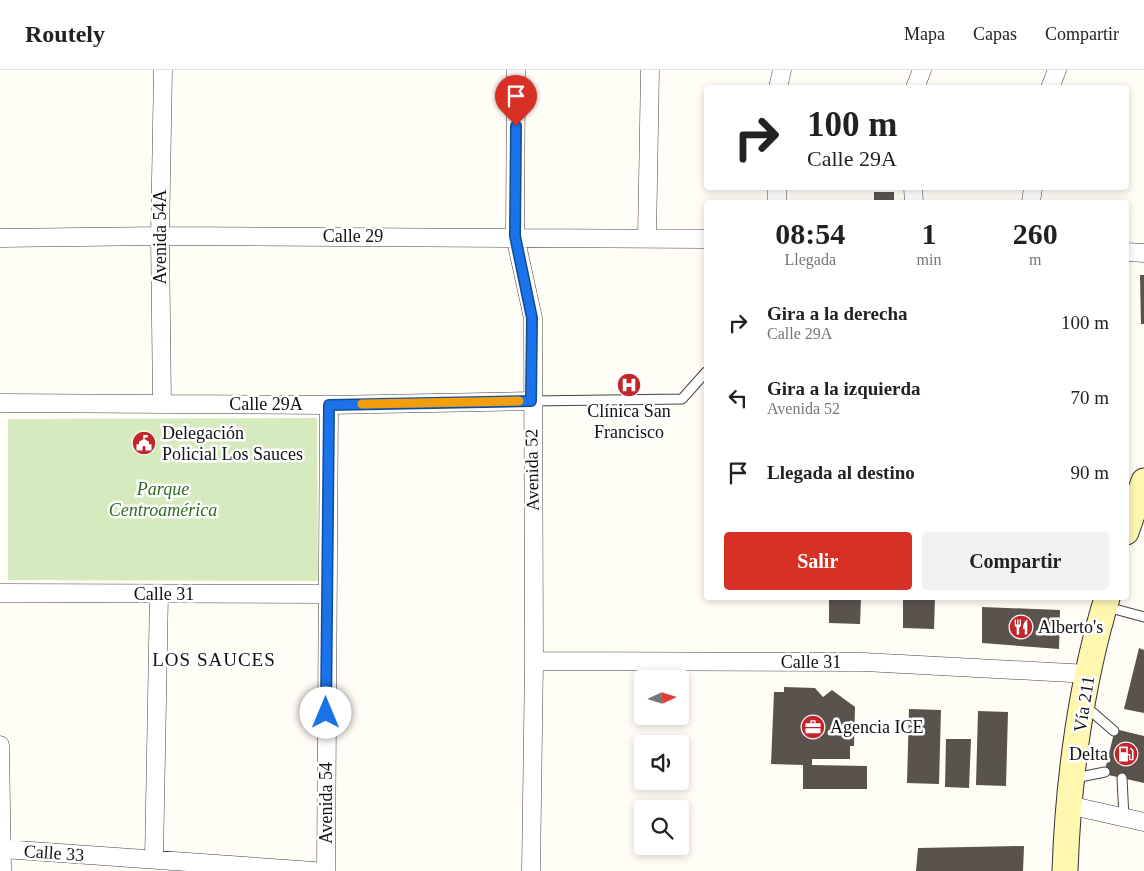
<!DOCTYPE html>
<html lang="es">
<meta charset="utf-8">
<style>
:root{--surface:#fff;--page:#f2f2f2;--text:#222;--muted:#767676;--line:#e0e0e0;--accent:#d93025}
body{margin:0;font-family:"Times New Roman",serif;background:var(--page);color:var(--text);height:100vh;display:flex;flex-direction:column;font-size:19px;white-space:nowrap}
*{box-sizing:border-box;margin:0}
p{font-size:16px;color:var(--muted)}
.icon{flex:none;width:28px;height:28px;fill:none;stroke:currentColor;stroke-width:2;stroke-linecap:round;stroke-linejoin:round}
.map{position:relative;flex:1;overflow:hidden}
.sheet{position:absolute;left:704px;top:130px;width:425px;height:400px;display:flex;flex-direction:column;background:var(--surface);border-radius:5px;box-shadow:0 2px 8px #0003}
.sheet>*{flex:none}
.guide{position:absolute;left:704px;top:15px;width:425px;height:105px;border-radius:5px;box-shadow:0 2px 8px #0003;background:#fff;color:var(--text);overflow:hidden}
.needle{width:32px;rotate:86deg}
.tools{position:absolute;left:634px;top:600px;display:grid;gap:10px}
.tools a{display:grid;place-items:center;width:55px;height:55px;border-radius:5px;background:var(--surface);box-shadow:0 2px 8px #0003;font-size:25px}
.pin{position:absolute;display:grid;place-items:center;width:42px;height:42px;color:#fff;margin:-51px -21px;border-radius:50% 50% 50% 0;rotate:-45deg;box-shadow:0 0 5px #0007}
.pin .icon{rotate:45deg}
.me{position:absolute;width:55px;margin:-28px;rotate:0deg;stroke-linejoin:round;filter:drop-shadow(0 0 4px #0008)}
.turn{display:flex;align-items:center;gap:18px;height:105px;padding:0 20px;font-size:22px}
.turn .icon{width:65px;height:65px;stroke-width:2.5}
.turn b{display:block;font-size:35px;line-height:42px}
.eta{display:flex;justify-content:space-evenly;align-items:center;height:85px;text-align:center}
.eta b{font-size:30px;font-weight:700;line-height:35px}
.action{display:flex;gap:10px;margin-top:auto;padding:10px 20px}
.action a{flex:1;height:58px;border-radius:5px;background:var(--accent);color:#fff;font-size:20px;font-weight:700;line-height:58px;text-align:center}
.action a+a{background:var(--page);color:var(--text)}
ul{padding:0;list-style:none}
li{display:flex;align-items:center;gap:15px;height:75px;padding:0 20px}
li div{flex:1}
li b{display:block;font-size:19px}
li em{font-style:normal}
header{display:flex;align-items:center;gap:30px;box-sizing:border-box;height:70px;padding:0 25px;background:var(--surface);border-bottom:1px solid var(--line)}
header strong{font-size:24px}
nav{display:flex;gap:28px;margin-inline-start:auto;font-size:18px}
.map>svg:first-child{display:block}
.green{fill:#d5ebbd}
.building{fill:#5a524d}
.lines{fill:none;stroke-linecap:round;stroke-linejoin:round}
.lane-casing{stroke:#444;stroke-width:11}
.street-casing{stroke:#444;stroke-width:19}
.secondary-casing{stroke:#333;stroke-width:27}
.lane{stroke:#fff;stroke-width:9}
.street{stroke:#fff;stroke-width:18}
.secondary{stroke:#fff6b0;stroke-width:25}
.route-casing{stroke:#114b97;stroke-width:12}
.route{stroke:#1a73e8;stroke-width:9}
.slow{stroke:#f59e0b;stroke-width:9}
.labels{text-anchor:middle;stroke-width:5;stroke-linejoin:round;paint-order:stroke}
.street-label{font-size:18px;fill:#111;stroke:#fff}
.poi-label{font-size:18px;fill:#111;stroke:#fff;text-anchor:start}
.park-label{font-size:18px;font-style:italic;fill:#2f6b1f;stroke:#fff}
.neighbourhood-label{font-size:19px;letter-spacing:1px;fill:#111;stroke:#fff}
</style>
<header>
<strong>Routely</strong>
<nav><a>Mapa</a><a>Capas</a><a>Compartir</a></nav>
</header>
<div class="map">
<svg width="1144" height="801" viewBox="0 0 1144 801">
<rect width="100%" height="100%" fill="#fffdf5"/>
<path class="green" d="M317,348L318,511L8,510V349Z"/>
<path class="building" d="M874,122H894V132H874Z
M1140,205H1144V254H1141Z
M829,528H861L860,554L829,553Z
M903,528H935L934,559L903,558Z
M982,537L1060,540L1059,579L982,573Z
M1139,578L1144,580V643L1124,639Z
M784,617L815,618L823,627L832,620L855,637L854,676H850V689H812V695L867,696V719H803V695L771,694L774,622H784Z
M909,639L941,640L939,714L907,713Z
M978,641L1008,642L1006,716L976,715Z
M1115,659L1144,666V713L1104,704Z
M946,669H971L969,718L945,717Z
M1024,776L1023,801H916L918,778Z"/>
<g class="lines">
<g class="lane-casing">
<path id="lane" d="M531,331L682,329L706,302
M1107,537L1144,547
M1084,635L1114,661
M1075,708L1105,702
M1122,708L1124,748"/>
</g>
<g class="street-casing">
<path id="street" d="M516,0L515,166L533,248L534,591L531,801
M778,18L782,0
M915,18L922,0
M1050,18L1057,0
M913,118L914,132
M777,132V118
M1031,132L1033,118
M0,168L160,166L706,169
M647,168L650,0
M1126,182L1144,183
M0,333L329,335L531,331
M162,334L160,166L163,0
M0,523L327,524
M534,591L864,592L1089,604
M0,675L2,801
M1068,735L1144,752
M3,779L314,801
M154,789L159,524
M326,801L329,335"/>
</g>
<g class="secondary-casing">
<path id="secondary" d="M1126,462L1144,411
M1065,801C1068,712 1081,613 1107,528"/>
</g>
<use href="#lane" class="lane"/>
<use href="#street" class="street"/>
<use href="#secondary" class="secondary"/>
</g>
<g class="lines">
<g class="route-casing">
<path id="route" d="M326,643L329,335L531,331L532,248L515,166L516,56"/>
</g>
<use href="#route" class="route"/>
<path class="slow" d="M362,334L519,331"/>
</g>
<defs>
<g id="hospital-disc" transform="scale(1.25)"><circle r="9.5" fill="#c4262e" stroke="#fff"/><path d="M-5-5h3v3.5h4V-5h3V5h-3V1.5h-4V5h-3Z" fill="#fff"/></g>
<g id="civic-disc" transform="scale(1.25)"><circle r="9.5" fill="#c4262e" stroke="#fff"/><path d="M-.6-6.5H3V-4.5H.6V-3L4-1V1h2V6H-6V1h2V-1L-.6-3ZM-1.2 2.5V6h2.4V2.5Z" fill="#fff"/></g>
<g id="restaurant-disc" transform="scale(1.25)"><circle r="9.5" fill="#c4262e" stroke="#fff"/><path d="M-5-6h1v4h1v-4h1v4h1v-4h1v5L-1.5 .5V6h-2V.5L-5-1ZM5-6V6H3V1.5H1.5Q1.5-4 5-6Z" fill="#fff"/></g>
<g id="office-disc" transform="scale(1.25)"><circle r="9.5" fill="#c4262e" stroke="#fff"/><path d="M-6-3h4V-5.5h4V-3h4V5H-6ZM-1-4.5V-3h2v-1.5ZM-6 0V1H6V0Z" fill="#fff"/></g>
<g id="fuel-disc" transform="scale(1.25)"><circle r="9.5" fill="#c4262e" stroke="#fff"/><path d="M-5.5-6h7V0h2V4h1.3V-2.5L3-4.5l.8-.8L6-3V5H2.5V1h-1V6h-7ZM-4.2-4.7v3.2H.2V-4.7Z" fill="#fff"/></g>
</defs>
<g fill-rule="evenodd">
<use href="#hospital-disc" x="629" y="315"/>
<use href="#civic-disc" x="144" y="373"/>
<use href="#restaurant-disc" x="1021" y="557"/>
<use href="#office-disc" x="813" y="657"/>
<use href="#fuel-disc" x="1126" y="684"/>
</g>
<g class="labels">
<g class="street-label">
<text x="353" y="172">Calle 29</text>
<text transform="translate(160 167) rotate(-90)" y="6">Avenida 54A</text>
<text x="266" y="340">Calle 29A</text>
<text transform="translate(532 400) rotate(-91)" y="6">Avenida 52</text>
<text x="164" y="530">Calle 31</text>
<text x="811" y="598">Calle 31</text>
<text transform="translate(1084 634) rotate(-81)" y="6">Vía 211</text>
<text transform="translate(326 733) rotate(-90)" y="6">Avenida 54</text>
<text transform="translate(54 783) rotate(4)" y="6">Calle 33</text>
</g>
<g class="poi-label">
<text x="629" y="347" text-anchor="middle">Clínica San<tspan x="629" dy="21">Francisco</tspan></text>
<text x="162" y="369">Delegación<tspan x="162" dy="21">Policial Los Sauces</tspan></text>
<text x="1038" y="563">Alberto's</text>
<text x="830" y="663">Agencia ICE</text>
<text x="1108" y="690" text-anchor="end">Delta</text>
</g>
<g class="park-label">
<text x="163" y="425">Parque<tspan x="163" dy="21">Centroamérica</tspan></text>
</g>
<g class="neighbourhood-label">
<text x="214" y="596">LOS SAUCES</text>
</g>
</g>
</svg>
<div class="tools">
<a><svg class="needle" viewBox="-14 -14 28 28"><path d="M0-13l5 13h-10z" fill="#e53935"/><path d="M0 13l5-13h-10z" fill="#767676"/></svg></a>
<a><svg class="icon" aria-label="sound" viewBox="0 0 24 24"><path d="M4 9h4l5-4v14l-5-4H4zM17 9q2 3 0 6"/></svg></a>
<a><svg class="icon" aria-label="search" viewBox="0 0 24 24"><circle cx="10" cy="10" r="6"/><path d="M15 15l6 6"/></svg></a>
</div>
<div class="pin" style="left:516px;top:56px;background:#d93025"><svg class="icon" aria-label="arrive" viewBox="0 0 24 24"><path d="M6 21V4h12l-3 4 3 4H6"/></svg></div>
<svg class="me" style="left:326px;top:643px" viewBox="-20 -20 40 40"><circle r="19" fill="#fff"/><path d="M0-13L10 11 0 6-10 11z" fill="#1a73e8"/></svg>
<div class="guide">
<div class="turn"><svg class="icon" aria-label="right" viewBox="0 0 24 24"><path d="M7 20v-9h11M14 6l5 5-5 5"/></svg><div><b>100 m</b>Calle 29A</div></div>
</div>
<section class="sheet">
<div class="eta">
<div><b>08:54</b><p>Llegada</p></div>
<div><b>1</b><p>min</p></div>
<div><b>260</b><p>m</p></div>
</div>
<ul>
<li><svg class="icon" aria-label="right" viewBox="0 0 24 24"><path d="M7 20v-9h11M14 6l5 5-5 5"/></svg><div><b>Gira a la derecha</b><p>Calle 29A</p></div><em>100 m</em></li>
<li><svg class="icon" aria-label="left" viewBox="0 0 24 24"><path d="M17 20v-9H6M10 6l-5 5 5 5"/></svg><div><b>Gira a la izquierda</b><p>Avenida 52</p></div><em>70 m</em></li>
<li><svg class="icon" aria-label="arrive" viewBox="0 0 24 24"><path d="M6 21V4h12l-3 4 3 4H6"/></svg><div><b>Llegada al destino</b></div><em>90 m</em></li>
</ul>
<div class="action"><a>Salir</a><a>Compartir</a></div>
</section>
</div>
